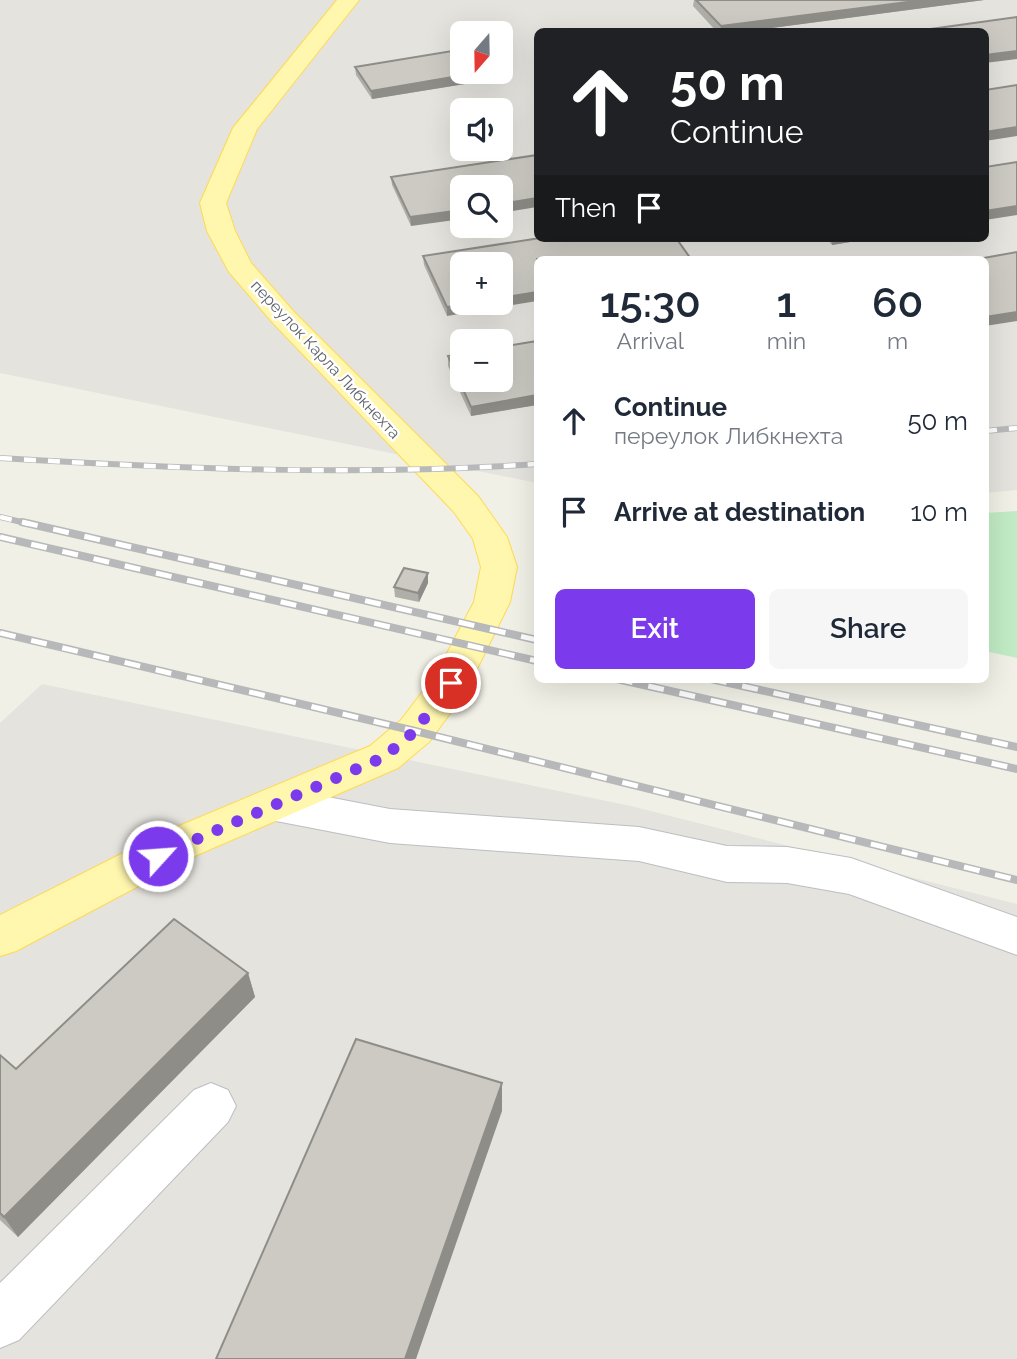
<!DOCTYPE html>
<meta charset="utf-8">
<style>
:root{--surface:#fff;--page:#f6f6f7;--text:#1f2937;--muted:#747a83;--accent:#7c3aed}
body{margin:0;font-family:Raleway,sans-serif;background:var(--page);color:var(--text);height:100vh;display:flex;flex-direction:column;font-size:26px;white-space:nowrap}
*{box-sizing:border-box;margin:0}
p{font-size:23px;color:var(--muted)}
.icon{flex:none;width:38px;height:38px;fill:none;stroke:currentColor;stroke-width:2;stroke-linecap:round;stroke-linejoin:round}
.map{position:relative;flex:1;overflow:hidden}
.sheet{position:absolute;left:534px;top:256px;width:455px;height:427px;display:flex;flex-direction:column;background:var(--surface);border-radius:10px;box-shadow:0 7px 28px #0002}
.sheet>*{flex:none}
.top-card{position:absolute;left:534px;top:28px;width:455px;height:214px;border-radius:10px;box-shadow:0 7px 28px #0002;background:#202124;color:#fff;overflow:hidden}
.needle{width:46px;rotate:200deg}
.controls{position:absolute;left:450px;top:21px;display:grid;gap:14px}
.controls a{display:grid;place-items:center;width:63px;height:63px;border-radius:10px;background:var(--surface);box-shadow:0 7px 28px #0002;font-size:35px}
.pin{position:absolute;display:grid;place-items:center;width:60px;height:60px;color:#fff;margin:-30px;border:4px solid #fff;border-radius:50%;box-shadow:0 2px 7px #0007}
.me{position:absolute;width:77px;margin:-38px;rotate:64deg;stroke-linejoin:round;filter:drop-shadow(0 0 5px #0008)}
.turn{display:flex;align-items:center;gap:24px;height:147px;padding:0 21px;font-size:32px}
.turn .icon{width:91px;height:91px;stroke-width:2.5}
.turn b{display:block;font-size:49px;line-height:60px}
.then{display:flex;align-items:center;height:66px;padding:0 21px;background:#0003;gap:14px;font-size:26px}
.eta{display:flex;justify-content:space-evenly;align-items:center;height:119px;text-align:center}
.eta b{font-size:42px;font-weight:600;line-height:49px}
.action{display:flex;gap:14px;margin-top:auto;padding:14px 21px}
.action a{flex:1;height:80px;border-radius:10px;background:var(--accent);color:#fff;font-size:28px;font-weight:600;line-height:80px;text-align:center}
.action a+a{background:var(--page);color:var(--text)}
ul{padding:0;list-style:none}
li{display:flex;align-items:center;gap:21px;height:91px;padding:0 21px}
li div{flex:1}
li b{display:block;font-size:26px}
li em{font-style:normal}
.map>svg:first-child{display:block}
.industrial{fill:#e5e3de;fill-rule:evenodd}
.green{fill:#c1ebc4}
.lines{fill:none;stroke-linecap:round;stroke-linejoin:round}
.minor-casing{stroke:#bbbec3;stroke-width:2}
.major-casing{stroke:#ffd952;stroke-width:2}
.minor{fill:#fff;fill-rule:evenodd}
.major{fill:#fff7ae;fill-rule:evenodd}
.rail-far1-casing{stroke:#b7b8b9;stroke-width:6}
.rail-casing{stroke:#b7b8b9;stroke-width:8}
.rail-far1{stroke:#fff;stroke-width:4.5;stroke-dasharray:12;stroke-linecap:butt}
.rail{stroke:#fff;stroke-width:5;stroke-dasharray:16;stroke-linecap:butt}
.wall{fill:#afaea8}
.shaded-wall{fill:#8f8d88}
.building{fill:#cccac3;stroke:#8f8d88;stroke-width:2}
.route{stroke:#7c3aed;stroke-width:12;stroke-dasharray:0 21.6}
.labels{text-anchor:middle;stroke-width:5;stroke-linejoin:round;paint-order:stroke}
.far-street-label{font-size:16px;fill:#5e6268;stroke:#fff}
</style>
<div class="map">
<svg width="1017" height="1359" viewBox="0 0 1017 1359">
<rect width="100%" height="100%" fill="#f1f0e6"/>
<path class="industrial" d="M0,0H1017V490L985,493V259H537V483L0,373ZM537,32H985V238H537ZM462,33H500V72H462ZM462,110H500V149H462ZM462,187H500V226H462ZM462,264H500V303H462ZM462,341H500V380H462Z
M42,684L631,806L1017,904V1359H0V723Z"/>
<path class="green" d="M1017,511V658L985,651V513Z"/>
<g class="lines">
<g class="minor-casing">
<path id="minor" d="M276,787L390,809L639,827L727,846L787,847L851,858L1017,917V955L849,894L787,883L727,882L639,861L390,843L276,821L261,816L255,804L261,792Z
M211,1083L228,1090L236,1106L228,1122L19,1340L0,1348V1283L194,1090Z"/>
</g>
<g class="major-casing">
<path id="major" d="M337,0H359L257,129L226,203L235,231L251,263L294,312L478,496L507,537L517,567L510,602L465,693L429,742L398,768L197,855L16,951L0,956V915L167,831L370,746L401,720L436,674L474,602L481,567L473,539L454,512L274,324L229,272L207,231L200,203L233,128Z"/>
</g>
<use href="#minor" class="minor"/>
<use href="#major" class="major"/>
<g class="rail-far1-casing">
<path id="rail-far1" d="M985,431L1017,428
M0,458C179,469 358,476 537,464
M0,517L30,524"/>
</g>
<g class="rail-casing">
<path id="rail" d="M22,522L537,640
M0,537L537,661
M0,633L415,731L1017,880
M617,679L1017,769
M711,679L1017,747"/>
</g>
<use href="#rail-far1" class="rail-far1"/>
<use href="#rail" class="rail"/>
</g>
<path class="wall" d="M694,0H984L742,32H717L693,6Z
M355,67L471,83L372,99L356,75Z
M537,155L411,226L392,185L391,177Z
M540,238L447,316L424,265L423,256Z
M826,238H874L832,245Z
M537,341V405L471,416L448,366V356Z
M428,573V583L419,602L395,597L394,587Z
M248,973L255,997L18,1237L0,1220V1055L16,1069Z"/>
<path class="shaded-wall" d="M923,0H984L742,32H720L721,26Z
M1017,51V59L985,63V55Z
M470,74L471,83L372,99L371,91Z
M1017,127V136L985,141V132Z
M537,198V207L500,213V204Z
M1017,206V215L985,220V211Z
M462,210V219L411,226L410,217Z
M833,238H874L832,245Z
M537,292V301L447,316V307L473,303H500V298Z
M1017,312V321L985,326V317Z
M537,395V405L471,416V407Z
M428,573V583L419,602L418,593Z
M248,973L255,997L18,1237L4,1217Z
M502,1083V1111L416,1359H405Z"/>
<path class="building" d="M696,0H923L721,26Z
M1017,17V51L985,55V32H909Z
M452,51L462,64V72H468L470,74L371,91L355,67Z
M1017,85V127L985,132V90Z
M537,155V198L500,204V187H462V210L410,217L391,177Z
M1017,162V206L985,211V167Z
M540,238H676L691,259H537V292L500,298V264H462V303H473L447,307L423,256Z
M1017,252V312L985,317V259H978Z
M537,341V395L471,407L448,356L462,354V380H500V347Z
M404,568L428,573L418,593L394,587Z
M174,919L248,973L4,1217L0,1213V1055L16,1069Z
M356,1039L502,1083L405,1359H216Z"/>
<g class="lines">
<path class="route" d="M158,856L384,757L415,731L451,683"/>
</g>
<g class="labels">
<g class="far-street-label">
<text transform="translate(326 359) rotate(47)" y="6">переулок Карла Либкнехта</text>
</g>
</g>
</svg>
<div class="controls">
<a><svg class="needle" viewBox="-14 -14 28 28"><path d="M0-13l5 13h-10z" fill="#e53935"/><path d="M0 13l5-13h-10z" fill="#747a83"/></svg></a>
<a><svg class="icon" aria-label="sound" viewBox="0 0 24 24"><path d="M4 9h4l5-4v14l-5-4H4zM17 9q2 3 0 6"/></svg></a>
<a><svg class="icon" aria-label="search" viewBox="0 0 24 24"><circle cx="10" cy="10" r="6"/><path d="M15 15l6 6"/></svg></a>
<a>+</a>
<a>−</a>
</div>
<div class="pin" style="left:451px;top:683px;background:#d93025"><svg class="icon" aria-label="arrive" viewBox="0 0 24 24"><path d="M6 21V4h12l-3 4 3 4H6"/></svg></div>
<svg class="me" style="left:158px;top:856px" viewBox="-20 -20 40 40"><circle r="17" fill="#7c3aed" stroke="#fff" stroke-width="3"/><path d="M0-11L8 9 0 5-8 9z" fill="#fff"/></svg>
<div class="top-card">
<div class="turn"><svg class="icon" aria-label="ahead" viewBox="0 0 24 24"><path d="M12 20V5M6 11l6-6 6 6"/></svg><div><b>50 m</b>Continue</div></div>
<div class="then">Then<svg class="icon" aria-label="arrive" viewBox="0 0 24 24"><path d="M6 21V4h12l-3 4 3 4H6"/></svg></div>
</div>
<section class="sheet">
<div class="eta">
<div><b>15:30</b><p>Arrival</p></div>
<div><b>1</b><p>min</p></div>
<div><b>60</b><p>m</p></div>
</div>
<ul>
<li><svg class="icon" aria-label="ahead" viewBox="0 0 24 24"><path d="M12 20V5M6 11l6-6 6 6"/></svg><div><b>Continue</b><p>переулок Либкнехта</p></div><em>50 m</em></li>
<li><svg class="icon" aria-label="arrive" viewBox="0 0 24 24"><path d="M6 21V4h12l-3 4 3 4H6"/></svg><div><b>Arrive at destination</b></div><em>10 m</em></li>
</ul>
<div class="action"><a>Exit</a><a>Share</a></div>
</section>
</div>
